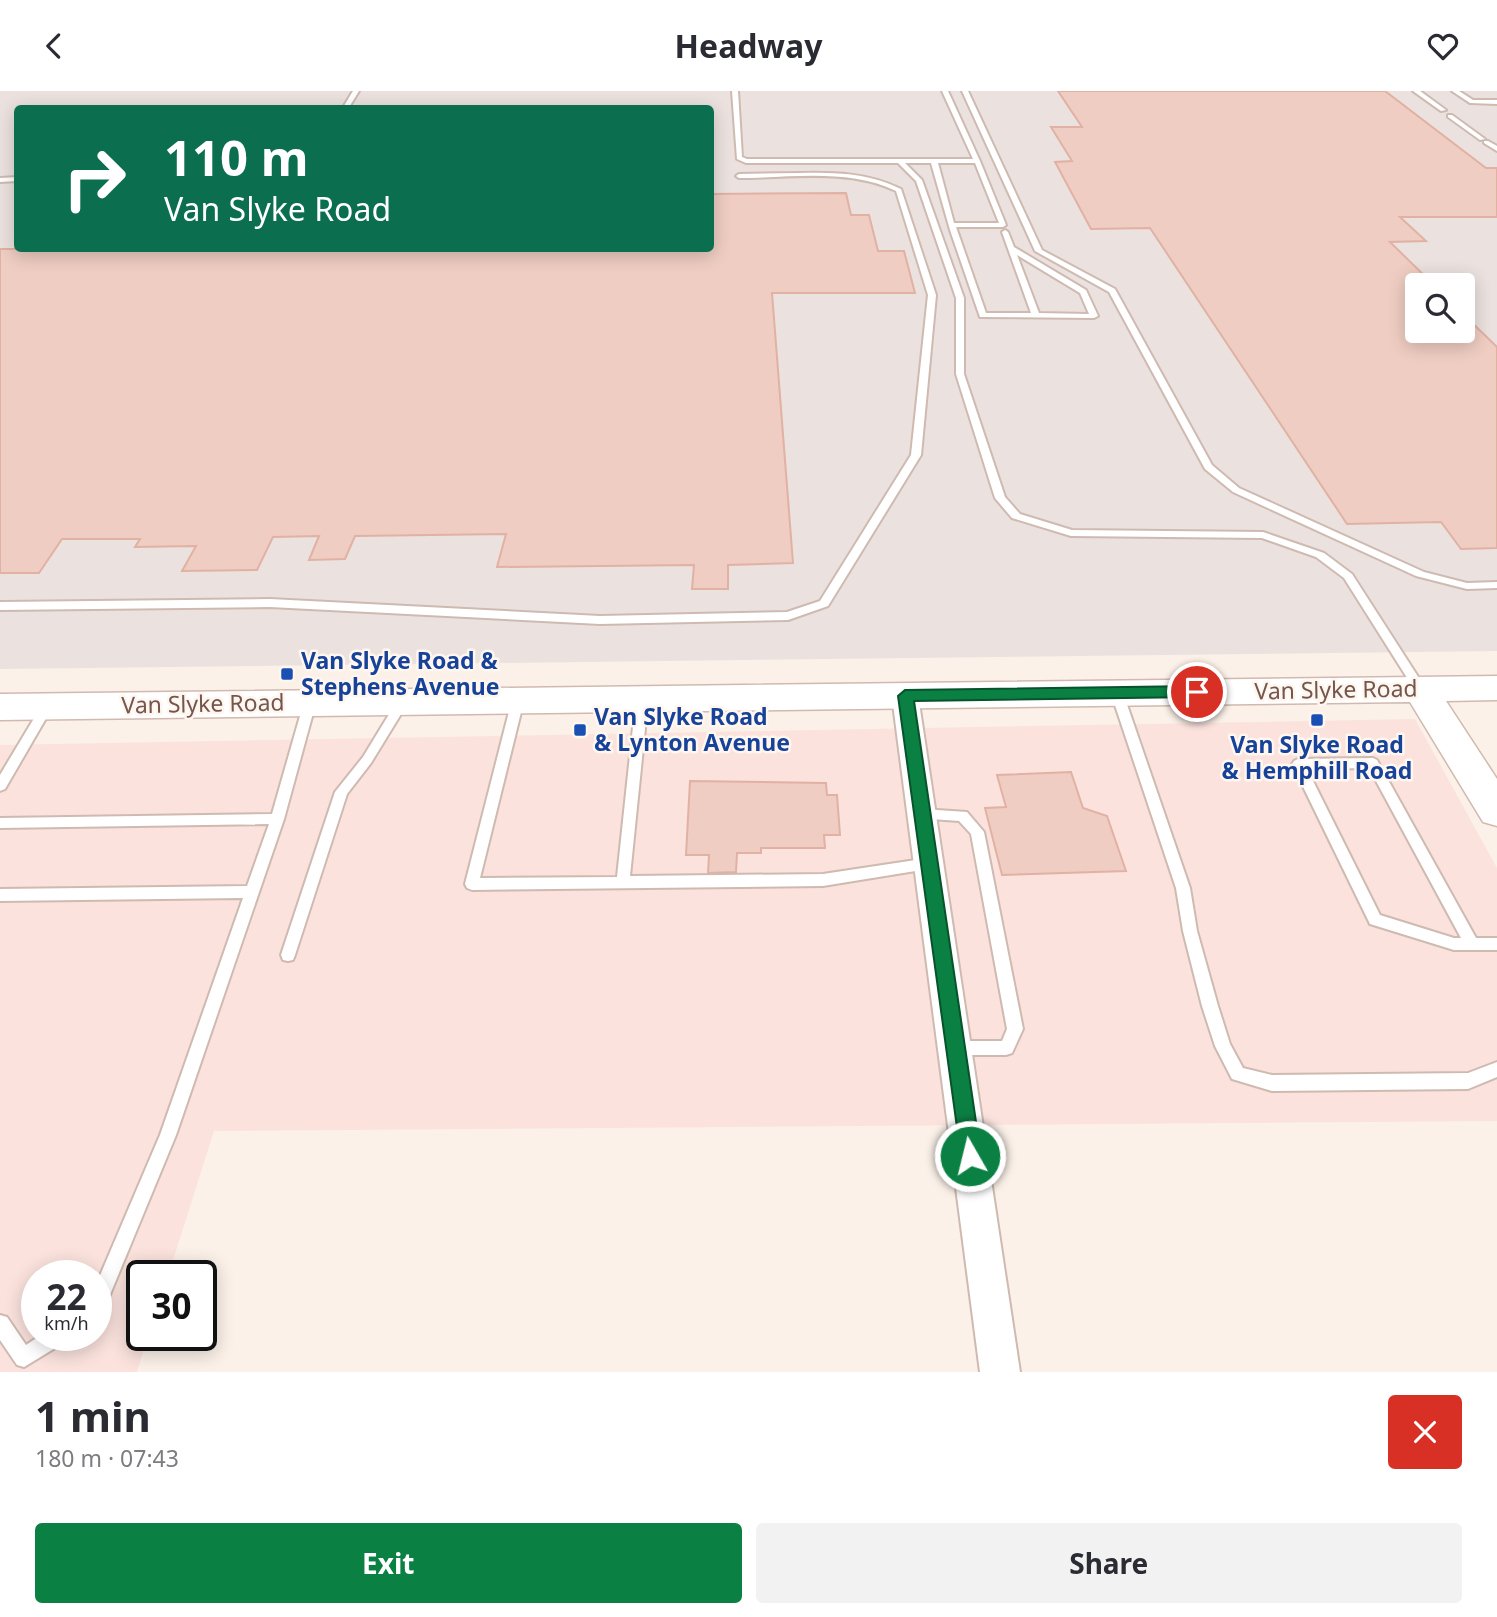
<!DOCTYPE html>
<meta charset="utf-8">
<style>
:root{--surface:#fff;--page:#f2f2f3;--text:#2b2b33;--muted:#7c7c81;--accent:#0b8043}
body{margin:0;font-family:"Noto Sans",sans-serif;background:var(--page);color:var(--text);height:100vh;display:flex;flex-direction:column;font-size:26px;white-space:nowrap}
*{box-sizing:border-box;margin:0}
p{font-size:23px;color:var(--muted)}
.icon{flex:none;width:38px;height:38px;fill:none;stroke:currentColor;stroke-width:2;stroke-linecap:round;stroke-linejoin:round}
.map{position:relative;height:1281px;overflow:hidden}
.sheet{display:flex;flex-direction:column;background:var(--surface);flex:1}
.sheet>*{flex:none}
.top-card{position:absolute;left:14px;top:14px;width:700px;height:147px;border-radius:7px;box-shadow:0 4px 18px #0003;background:#0b6e4f;color:#fff;overflow:hidden}
.buttons{position:absolute;left:1405px;top:182px;display:grid;gap:14px}
.buttons a{display:grid;place-items:center;width:70px;height:70px;border-radius:7px;background:var(--surface);box-shadow:0 4px 18px #0003;font-size:35px}
.speed{position:absolute;left:21px;top:1169px;display:flex;gap:14px;font-size:35px;font-weight:700;text-align:center}
.speed>*{display:grid;place-content:center;width:91px;height:91px;border-radius:50%;background:var(--surface);box-shadow:0 4px 18px #0003;line-height:1}
.speed small{font-size:18px;font-weight:400}
.speed .limit{border:4px solid #111;border-radius:10px;background:#fff;color:#111}
.pin{position:absolute;display:grid;place-items:center;width:60px;height:60px;color:#fff;margin:-30px;border:4px solid #fff;border-radius:50%;box-shadow:0 2px 7px #0007}
.me{position:absolute;width:77px;margin:-38px;rotate:352deg;stroke-linejoin:round;filter:drop-shadow(0 0 5px #0008)}
.turn{display:flex;align-items:center;gap:24px;height:147px;padding:0 35px;font-size:32px}
.turn .icon{width:91px;height:91px;stroke-width:2.5}
.turn b{display:block;font-size:49px;line-height:60px}
.round{display:grid;place-items:center;flex:none;width:74px;height:74px;border-radius:7px;background:var(--page)}
.head{display:flex;align-items:center;justify-content:space-between;height:119px;padding:0 35px}
h1{font-size:42px;font-weight:700;line-height:52px}
.action{display:flex;gap:14px;margin-top:auto;padding:14px 35px}
.action a{flex:1;height:80px;border-radius:7px;background:var(--accent);color:#fff;font-size:28px;font-weight:700;line-height:80px;text-align:center}
.action a+a{background:var(--page);color:var(--text)}
header{display:flex;justify-content:space-between;align-items:center;height:91px;padding:0 35px;background:var(--surface);font-size:32px;font-weight:700}
.map>svg:first-child{display:block}
.commercial{fill:#fbe2dd;fill-rule:evenodd}
.industrial{fill:#ebe2df;fill-rule:evenodd}
.building{fill:#efcdc2;stroke:#e1b1a3;stroke-width:2}
.lines{fill:none;stroke-linecap:round;stroke-linejoin:round}
.lane-casing{stroke:#cfbab1;stroke-width:4}
.street-casing{stroke:#cfbab1;stroke-width:4}
.secondary-casing{stroke:#d2b9af;stroke-width:3}
.lane{fill:#fff;fill-rule:evenodd}
.street{fill:#fff;fill-rule:evenodd}
.secondary{fill:#fff;fill-rule:evenodd}
.route{fill:#0b8043;stroke:#07532c;stroke-width:2}
.transit-dot{fill:#1a4fb4;stroke:#fef6ef;stroke-width:2.5}
.labels{text-anchor:middle;stroke-width:5;stroke-linejoin:round;paint-order:stroke}
.transit-label{font-size:23px;font-weight:bold;fill:#164399;stroke:#fef6ef;text-anchor:start}
.street-label{font-size:23px;fill:#75564d;stroke:#fef6ef}
</style>
<header><svg class="icon" aria-label="back" viewBox="0 0 24 24"><path d="M15 5l-7 7 7 7"/></svg>Headway<svg class="icon" aria-label="heart" viewBox="0 0 24 24"><path d="M12 20l-8-8c-3-5 5-10 8-4 3-6 11-1 8 4z"/></svg></header>
<div class="map">
<svg width="1497" height="1281" viewBox="0 0 1497 1281">
<rect width="100%" height="100%" fill="#fbf1e9"/>
<path class="commercial" d="M1415,628L1497,777V1030L214,1040L168,1185H142V1244H148L137,1281H0V654ZM37,1185H96V1244H37Z"/>
<path class="industrial" d="M0,0H1497V560L0,578ZM18,18H710V158H18ZM1418,194H1463V240H1418Z"/>
<path class="building" d="M1058,0H1385L1486,77H1497V126H1400L1426,150L1390,151L1434,194H1418V240H1463V223L1497,256V457L1461,458L1441,431L1347,433L1150,137L1091,138L1055,71L1072,70L1051,36H1082Z
M846,102L851,124H869L878,160H904L915,202H772L793,472L728,474V498H692L694,474L497,476L506,443L355,445L345,468L309,469L319,445L273,446L257,479L182,480L196,455L135,456L140,448H62L39,482H0V158H710V103Z
M1071,681L1083,717L1107,725L1126,780L1002,784L985,717L1006,716L997,684Z
M690,690L826,692L827,704H837L840,744H824L825,757H761V762H737L736,781L708,782L709,764H686Z"/>
<g class="lines">
<g class="lane-casing">
<path id="lane" d="M353,0H359L348,18H342Z
M732,0H738L742,66L747,68H973L942,0H948L980,70L1006,134L1003,136H956L986,222H1031L1002,141L1005,139L1008,141L1014,156L1086,199L1098,225L1094,227L980,226L950,139L931,72H905L922,89L964,207V283L1005,406L1020,423L1072,439L1263,441L1324,462L1352,483L1424,595L1426,598L1424,601H1416L1344,487L1316,466L1262,447L1071,445L1012,427L995,407L956,283V207L916,90L898,72H746L737,68ZM938,72H975L999,132H954ZM1017,164L1080,202L1089,223L1039,222Z
M962,0H968L1042,159L1115,198L1212,374L1239,397L1424,481L1467,492L1497,491V497L1467,498L1416,485L1233,401L1205,378L1109,201L1035,160Z
M1413,0H1420L1446,19L1441,20Z
M1452,0H1459L1473,9H1497V13L1470,12Z
M1448,24H1452L1485,48L1480,49L1448,26Z
M1484,50H1488L1497,55V60L1484,52Z
M799,82C835,81 869,82 901,98L936,204L921,364L828,515L788,529L600,533L270,516L0,519V511L270,508L600,525L787,521L820,510L911,364L928,204L896,100C848,77 791,87 739,87L736,85L739,83Z
M18,86V90L0,91V87Z
M1117,598L1123,602L1190,797L1197,840L1218,915L1230,953L1243,977L1272,984L1468,982L1497,971V986L1468,998L1272,1000L1232,988L1215,955L1202,915L1183,840L1176,797L1111,602Z
M642,604L648,608L630,785L823,783L929,767L934,769L936,773L934,777L823,795L472,799L467,797L465,793L512,609L518,605L524,609L480,787L617,786L636,608Z
M403,606L409,610L371,672L347,703L295,864L293,869L288,870L283,869L281,864L335,701L363,666L399,607Z
M310,607L316,611L284,728L176,1044L102,1223L96,1226V1194L160,1044L243,807L0,810V798L247,795L269,733L0,737V727L272,723L304,611Z
M46,613L52,617L5,698L0,700V684L42,614Z
M1373,667L1377,669L1476,847H1497V859H1454L1370,833L1292,673L1294,670L1298,668ZM1369,677L1461,847H1454L1380,824L1307,678Z
M922,718L967,721L984,741L1023,938L1012,962L1006,964H955L949,962L947,957L949,952L955,950H1002L1007,938L971,743L959,730L917,727L915,723L917,719Z
M0,1224L7,1226L26,1254L41,1244H67L65,1251L24,1276L17,1274L0,1249Z"/>
</g>
<g class="street-casing">
<path id="street" d="M905,596L914,599L918,605L1020,1281H980L892,605L896,599Z"/>
</g>
<g class="secondary-casing">
<path id="secondary" d="M1497,585V609L1446,610L1497,688V735L1483,731L1410,611L0,629V603Z"/>
</g>
<use href="#lane" class="lane"/>
<use href="#street" class="street"/>
<use href="#secondary" class="secondary"/>
</g>
<path class="route" d="M1197,595L1205,601L1197,606L914,610L981,1065L978,1073L970,1076L962,1073L898,605L905,599Z"/>
<g class="transit-dot">
<rect x="280" y="576" width="14" height="14" rx="3.5"/>
<rect x="1310" y="622" width="14" height="14" rx="3.5"/>
<rect x="573" y="632" width="14" height="14" rx="3.5"/>
</g>
<g class="labels">
<g class="transit-label">
<text x="301" y="578">Van Slyke Road &amp;<tspan x="301" dy="26">Stephens Avenue</tspan></text>
<text x="594" y="634">Van Slyke Road<tspan x="594" dy="26">&amp; Lynton Avenue</tspan></text>
<text x="1317" y="662" text-anchor="middle">Van Slyke Road<tspan x="1317" dy="26">&amp; Hemphill Road</tspan></text>
</g>
<g class="street-label">
<text transform="translate(1336 599) rotate(-1)" y="8">Van Slyke Road</text>
<text transform="translate(203 613) rotate(-1)" y="8">Van Slyke Road</text>
</g>
</g>
</svg>
<div class="buttons">
<a><svg class="icon" aria-label="search" viewBox="0 0 24 24"><circle cx="10" cy="10" r="6"/><path d="M15 15l6 6"/></svg></a>
</div>
<div class="speed"><div>22<small>km/h</small></div><div class="limit">30</div></div>
<div class="pin" style="left:1197px;top:601px;background:#d93025"><svg class="icon" aria-label="arrive" viewBox="0 0 24 24"><path d="M6 21V4h12l-3 4 3 4H6"/></svg></div>
<svg class="me" style="left:970px;top:1065px" viewBox="-20 -20 40 40"><circle r="17" fill="#0b8043" stroke="#fff" stroke-width="3"/><path d="M0-11L8 9 0 5-8 9z" fill="#fff"/></svg>
<div class="top-card">
<div class="turn"><svg class="icon" aria-label="right" viewBox="0 0 24 24"><path d="M7 20v-9h11M14 6l5 5-5 5"/></svg><div><b>110 m</b>Van Slyke Road</div></div>
</div>
</div>
<section class="sheet">
<div class="head"><div><h1>1 min</h1><p>180 m · 07:43</p></div><a class="round" style="background:#d93025;color:#fff"><svg class="icon" aria-label="close" viewBox="0 0 24 24"><path d="M6 6l12 12M18 6L6 18"/></svg></a></div>
<div class="action"><a>Exit</a><a>Share</a></div>
</section>
